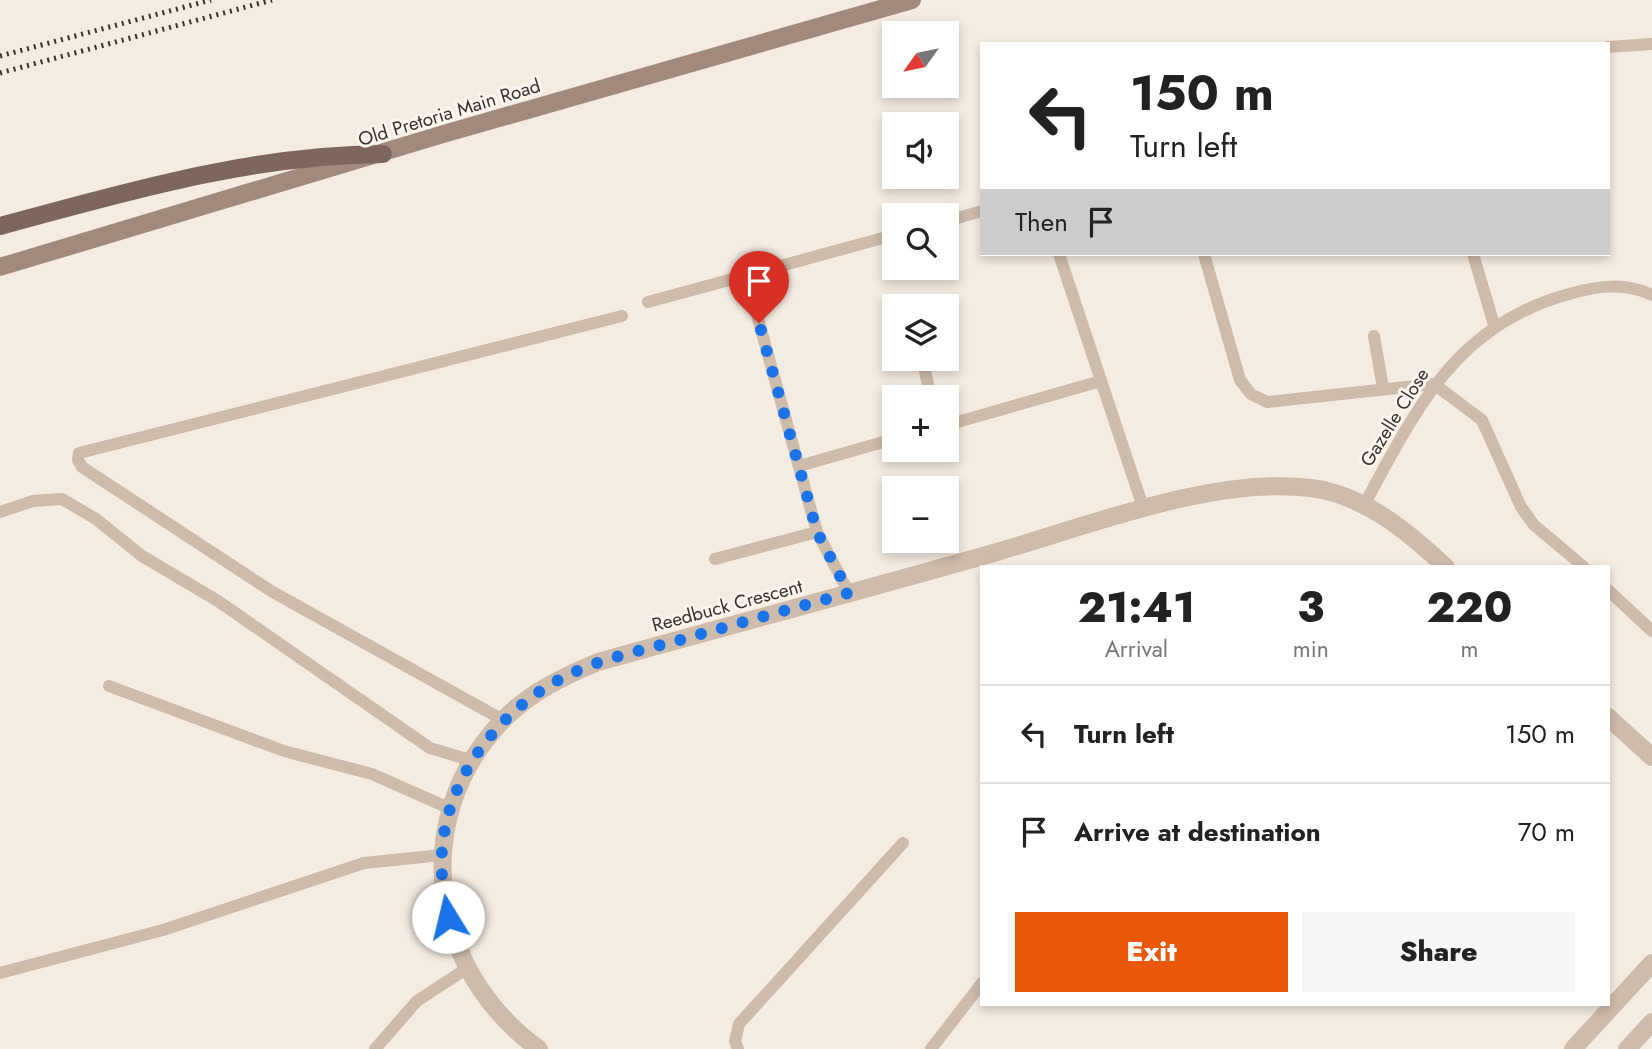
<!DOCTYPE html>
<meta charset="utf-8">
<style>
:root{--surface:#fff;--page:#f6f6f6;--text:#222;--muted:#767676;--line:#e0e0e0;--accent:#ea580c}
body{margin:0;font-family:Jost,sans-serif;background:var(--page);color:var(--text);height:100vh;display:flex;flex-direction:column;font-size:26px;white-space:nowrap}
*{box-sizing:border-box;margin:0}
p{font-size:23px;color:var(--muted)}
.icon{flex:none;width:38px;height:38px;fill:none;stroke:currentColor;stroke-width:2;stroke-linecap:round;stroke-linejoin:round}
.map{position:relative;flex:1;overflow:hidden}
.sheet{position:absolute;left:980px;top:565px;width:630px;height:441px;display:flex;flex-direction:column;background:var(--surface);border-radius:0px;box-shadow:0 4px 10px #0003}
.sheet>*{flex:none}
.guide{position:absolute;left:980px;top:42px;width:630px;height:214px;border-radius:0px;box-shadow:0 4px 10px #0003;background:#fff;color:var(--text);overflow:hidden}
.needle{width:46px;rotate:237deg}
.fabs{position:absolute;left:882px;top:21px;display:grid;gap:14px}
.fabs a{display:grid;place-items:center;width:77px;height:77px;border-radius:0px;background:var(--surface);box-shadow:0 4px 10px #0003;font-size:35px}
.pin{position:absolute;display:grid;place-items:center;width:60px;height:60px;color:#fff;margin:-72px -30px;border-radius:50% 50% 50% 0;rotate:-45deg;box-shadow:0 0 7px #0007}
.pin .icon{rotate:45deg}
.me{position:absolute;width:77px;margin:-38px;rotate:351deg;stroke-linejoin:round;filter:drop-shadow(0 0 5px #0008)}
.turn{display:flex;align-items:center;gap:24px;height:147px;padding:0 35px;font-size:32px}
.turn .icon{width:91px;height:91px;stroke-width:2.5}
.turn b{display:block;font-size:49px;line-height:60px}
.then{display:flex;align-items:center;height:66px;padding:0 35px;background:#0003;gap:14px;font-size:26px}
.eta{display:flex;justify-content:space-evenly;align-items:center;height:119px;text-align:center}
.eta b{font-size:42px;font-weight:800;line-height:49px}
.button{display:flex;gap:14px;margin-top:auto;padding:14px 35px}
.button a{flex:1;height:80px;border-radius:0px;background:var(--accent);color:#fff;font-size:28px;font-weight:800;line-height:80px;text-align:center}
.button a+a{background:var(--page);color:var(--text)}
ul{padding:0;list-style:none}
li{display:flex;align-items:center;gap:21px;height:98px;padding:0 35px;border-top:2px solid var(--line)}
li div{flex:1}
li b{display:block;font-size:26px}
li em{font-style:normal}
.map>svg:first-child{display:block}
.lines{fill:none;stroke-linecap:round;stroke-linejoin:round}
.service{stroke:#cdbbac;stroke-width:12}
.minor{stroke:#cdbbac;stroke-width:18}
.secondary{stroke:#a18a7d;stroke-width:18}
.primary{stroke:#7d675c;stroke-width:18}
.rail{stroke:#3b302b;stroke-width:5;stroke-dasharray:2 5;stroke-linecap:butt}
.route{stroke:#1a73e8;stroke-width:12;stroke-dasharray:0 21.6}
.labels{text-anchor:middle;stroke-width:6;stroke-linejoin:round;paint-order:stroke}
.street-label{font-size:19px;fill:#3b302b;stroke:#fbf5ee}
</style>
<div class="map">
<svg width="1652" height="1049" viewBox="0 0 1652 1049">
<rect width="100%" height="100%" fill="#f4ebe1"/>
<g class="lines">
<path class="service" d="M1608,47L1652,44
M947,221L982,211
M1059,254L1144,510
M1204,254L1240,380L1251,394L1267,402L1434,384L1482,420L1521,507L1534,525L1584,567
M1473,254L1495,328
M746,275L817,532L849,593
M648,302L894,235
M1374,336L1383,388
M922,359L931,397
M947,425L1101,381
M799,466L894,439
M1364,505C1416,410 1455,325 1569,294C1596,286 1625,282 1652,295
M0,512L33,501L62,499L96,519L142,556L218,601L430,748L473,761
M715,559L817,532
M1608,590L1652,631
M109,686L284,751L372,774L451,809
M503,720L271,591L82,467L78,460L79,453L622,316
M0,973L163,930L364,863L442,855
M375,1049L417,1001L466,969
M738,1049L735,1041L739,1024L903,843
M931,1049L982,983"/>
<path class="minor" d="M1608,717L1652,757
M539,1049C430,971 407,819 503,720C529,693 564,676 598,662C731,625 864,590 997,552C1090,525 1215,476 1311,488C1365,495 1408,532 1446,567
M1573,1049L1652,963
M1627,1049L1652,1022"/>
<path class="secondary" d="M0,267L440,135L912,0"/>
<path class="primary" d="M0,226C126,192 251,155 383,154"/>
<path class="rail" d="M0,56L211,0
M0,73L272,0"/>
</g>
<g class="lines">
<path class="route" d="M448,917C446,903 443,889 442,875C436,789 495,711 568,675C603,658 643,650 680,640C736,624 793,608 849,593L817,532L759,323"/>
</g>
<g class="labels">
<g class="street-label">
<text transform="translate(449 112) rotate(-17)" y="7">Old Pretoria Main Road</text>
<text transform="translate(1394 417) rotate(-58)" y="7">Gazelle Close</text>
<text transform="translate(727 605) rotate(-15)" y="7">Reedbuck Crescent</text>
</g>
</g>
</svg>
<div class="fabs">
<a><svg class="needle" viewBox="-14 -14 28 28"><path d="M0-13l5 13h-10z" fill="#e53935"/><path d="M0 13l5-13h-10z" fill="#767676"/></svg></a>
<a><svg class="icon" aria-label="sound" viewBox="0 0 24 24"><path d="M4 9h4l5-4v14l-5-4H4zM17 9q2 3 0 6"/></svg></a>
<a><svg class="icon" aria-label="search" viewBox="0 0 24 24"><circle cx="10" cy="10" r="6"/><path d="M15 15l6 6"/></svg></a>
<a><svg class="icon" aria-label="layers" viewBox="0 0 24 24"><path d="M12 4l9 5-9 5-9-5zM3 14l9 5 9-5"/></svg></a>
<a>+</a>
<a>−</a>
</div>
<div class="pin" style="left:759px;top:323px;background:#d93025"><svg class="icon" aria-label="arrive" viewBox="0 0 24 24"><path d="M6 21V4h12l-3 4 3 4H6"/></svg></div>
<svg class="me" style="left:448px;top:917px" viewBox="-20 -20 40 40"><circle r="19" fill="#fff"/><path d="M0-13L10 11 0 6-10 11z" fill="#1a73e8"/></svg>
<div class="guide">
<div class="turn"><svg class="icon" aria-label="left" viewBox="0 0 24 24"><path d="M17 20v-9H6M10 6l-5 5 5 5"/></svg><div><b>150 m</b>Turn left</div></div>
<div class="then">Then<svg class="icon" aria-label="arrive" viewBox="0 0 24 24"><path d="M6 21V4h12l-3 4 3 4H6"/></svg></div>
</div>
<section class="sheet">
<div class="eta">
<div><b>21:41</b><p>Arrival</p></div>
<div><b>3</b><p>min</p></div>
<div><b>220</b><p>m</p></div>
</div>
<ul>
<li><svg class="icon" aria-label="left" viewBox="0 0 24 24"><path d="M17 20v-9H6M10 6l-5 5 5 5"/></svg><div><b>Turn left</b></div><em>150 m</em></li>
<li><svg class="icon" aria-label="arrive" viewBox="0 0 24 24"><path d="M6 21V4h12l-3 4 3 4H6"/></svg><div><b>Arrive at destination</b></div><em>70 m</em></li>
</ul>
<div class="button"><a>Exit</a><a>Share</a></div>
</section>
</div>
